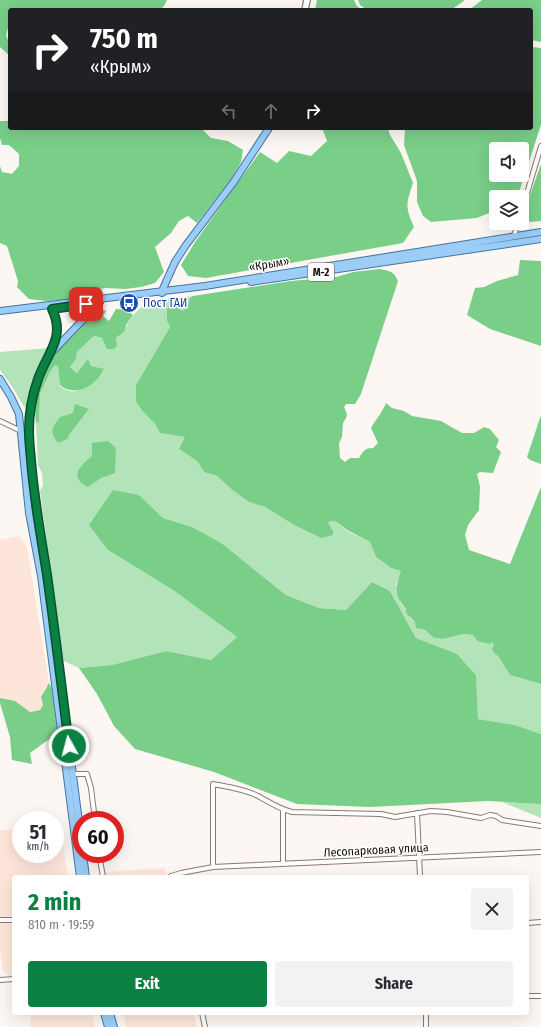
<!DOCTYPE html>
<meta charset="utf-8">
<style>
:root{--surface:#fff;--page:#f2f2f3;--text:#2b2b33;--muted:#7c7c81;--accent:#0b8043}
body{margin:0;font-family:"Fira Sans Condensed",sans-serif;background:var(--page);color:var(--text);height:100vh;display:flex;flex-direction:column;font-size:15px;white-space:nowrap}
*{box-sizing:border-box;margin:0}
p{font-size:13px;color:var(--muted)}
.icon{flex:none;width:22px;height:22px;fill:none;stroke:currentColor;stroke-width:2;stroke-linecap:round;stroke-linejoin:round}
.map{position:relative;flex:1;overflow:hidden}
.side{position:absolute;left:12px;top:875px;width:517px;height:140px;display:flex;flex-direction:column;background:var(--surface);border-radius:4px;box-shadow:0 4px 16px #0002}
.side>*{flex:none}
.top-card{position:absolute;left:8px;top:8px;width:525px;height:122px;border-radius:4px;box-shadow:0 4px 16px #0002;background:#202124;color:#fff;overflow:hidden}
.buttons{position:absolute;left:489px;top:142px;display:grid;gap:8px}
.buttons a{display:grid;place-items:center;width:40px;height:40px;border-radius:4px;background:var(--surface);box-shadow:0 4px 16px #0002;font-size:20px}
.speed{position:absolute;left:12px;top:811px;display:flex;gap:8px;font-size:20px;font-weight:700;text-align:center}
.speed>*{display:grid;place-content:center;width:52px;height:52px;border-radius:50%;background:var(--surface);box-shadow:0 4px 16px #0002;line-height:1}
.speed small{font-size:10px;font-weight:400}
.speed .limit{border:6px solid #d22;background:#fff;color:#111}
.pin{position:absolute;display:grid;place-items:center;width:34px;height:34px;color:#fff;margin:-17px;border-radius:8px;box-shadow:0 2px 6px #0006}
.me{position:absolute;width:44px;margin:-22px;rotate:353deg;stroke-linejoin:round;filter:drop-shadow(0 0 3px #0008)}
.turn{display:flex;align-items:center;gap:14px;height:84px;padding:0 16px;font-size:18px}
.turn .icon{width:52px;height:52px;stroke-width:2.5}
.turn b{display:block;font-size:28px;line-height:34px}
.lanes{display:flex;align-items:center;height:38px;padding:0 16px;background:#0003;justify-content:center;gap:20px;direction:ltr}
.lanes .off{opacity:.35}
.round{display:grid;place-items:center;flex:none;width:42px;height:42px;border-radius:4px;background:var(--page)}
.overview{display:flex;align-items:center;justify-content:space-between;height:68px;padding:0 16px}
h1{font-size:24px;font-weight:700;line-height:30px;color:var(--accent)}
.button{display:flex;gap:8px;margin-top:auto;padding:8px 16px}
.button a{flex:1;height:46px;border-radius:4px;background:var(--accent);color:#fff;font-size:16px;font-weight:700;line-height:46px;text-align:center}
.button a+a{background:var(--page);color:var(--text)}
.map>svg:first-child{display:block}
.built{fill:#fde6d9}
.green{fill:#b3e4b9}
.forest{fill:#79ce88;fill-rule:evenodd}
.lines{fill:none;stroke-linecap:round;stroke-linejoin:round}
.street-casing{stroke:#887a73;stroke-width:6}
.secondary-casing{stroke:#887a73;stroke-width:8}
.primary-casing{stroke:#4275a2;stroke-width:8}
.street{stroke:#fff;stroke-width:4}
.secondary{stroke:#fff;stroke-width:5.5}
.primary{stroke:#9bcdf7;stroke-width:6}
.route-casing{stroke:#07532c;stroke-width:10}
.route{stroke:#0b8043;stroke-width:7}
.labels{text-anchor:middle;stroke-width:3;stroke-linejoin:round;paint-order:stroke}
.shield{fill:#fff;stroke:#5c5856;stroke-width:1}
.shield-label{font-size:11px;font-weight:bold;fill:#16110e}
.street-label{font-size:12px;fill:#16110e;stroke:#fff}
.transit-label{font-size:12px;fill:#164399;stroke:#fff;text-anchor:start}
</style>
<div class="map">
<svg width="541" height="1027" viewBox="0 0 541 1027">
<rect width="100%" height="100%" fill="#fdf7f3"/>
<path class="built" d="M20,536L27,547L49,683L44,689L43,705L40,710L30,712L15,701L0,698V540Z
M55,826H60L68,877H14V978L3,971L0,951V830L21,829V854H55Z
M165,868L166,877H98L104,872Z
M30,1013H92L95,1027H31Z
M123,1013H193L197,1027H126Z"/>
<path class="green" d="M193,296L189,299C186,311 177,315 167,321L170,327L136,385V402L143,412L155,424L160,433L186,437L179,449L197,461L204,472L217,476L231,489L249,502L265,507L294,525L321,538L333,531L328,522L335,521L347,531L370,542L376,557L391,568L402,571L396,584L401,604L406,610L410,618L415,622L420,629L425,630L434,638L443,639L463,634L473,635L477,641L489,644L492,641L494,645V653L498,656L510,675L541,684V734L515,725L478,719L476,675L457,654L416,638L390,591L372,582L346,610L319,608L286,595L251,567L192,527L163,518L139,495L108,550L173,590L237,637L211,660L166,651L112,665L79,668L64,661L62,656L40,491L43,485L42,473L38,465L36,423L39,422L40,394L50,372L55,365L58,367L60,386C77,401 92,381 104,370L91,366L78,373L70,367L76,359L77,352L94,336L102,338L105,343L117,346L116,338L125,331C127,322 137,309 146,304C154,299 183,297 193,296Z
M49,348L36,372L27,406L24,407L13,388L0,370V352Z
M502,802L541,804V818Z"/>
<path class="forest" d="M0,0H167L164,6L159,10H10V21L6,35L10,46V56L0,47Z
M317,0H354L357,6L362,10H315Z
M358,0H465L451,10H367L360,5Z
M482,0H541V42L531,40V10H469Z
M531,47L541,48V125L519,192L515,197H496V210L477,218L431,222L423,216L417,202V181L404,145L405,128H531ZM496,149H522V175H496Z
M10,118V128H201L211,138L228,141L243,150L241,162L232,178L197,223L188,216L179,221L171,233L155,247L164,272L155,283L141,287L125,289L106,288L94,290L69,300L45,301L29,299L17,287L18,281L7,246L0,243V166L2,172L12,174L19,166V154L9,145H2L0,138V121H7Z
M322,128H388L390,135L401,153L413,183C406,204 405,207 414,227L403,243L206,278L188,276L181,265L195,242L260,152L277,163L289,151L311,156L327,141Z
M541,164V221L530,222L525,218L524,212Z
M520,260L541,261V346L490,329L467,315L475,288L484,287L497,281L518,275Z
M380,269C389,271 394,271 398,281L361,394L355,404H346L344,407L347,414L346,418L343,423L342,437L339,443L340,458L345,462L350,458H359C363,451 365,448 373,448L378,443L371,428C376,419 382,413 386,403L392,408L404,411L412,416L441,421L462,433H474L484,427L490,429L499,440L496,447L501,452L493,473L480,472L477,474L480,487L479,510L468,525L465,535L469,550L510,564L541,487V684L510,675L498,656L494,653L492,649L494,645L492,642L489,644L477,641L473,635L463,634L443,639L434,638L425,630L416,628L415,622L406,613V609C394,595 395,588 401,571L391,568L376,557L370,542L347,530L335,521L328,522L333,531V535L321,538L294,525L265,507L249,502L231,489L217,476L204,472L197,461L179,449L185,437L160,433L155,424L143,412L136,402V385L170,327L167,321V309L173,305L178,306L182,311L188,305L189,299L193,296L291,281L336,277L353,272Z
M101,309L106,311L103,316L109,321L116,309L127,310L133,315L126,325L125,331L116,338L117,346L114,349H107L102,338L94,336L77,352L76,359L70,367L77,373L88,359L91,366L104,369C101,374 98,379 94,382C85,391 70,394 60,385L58,367L55,365L50,372L40,394L39,422L36,423C33,400 40,369 55,352C68,336 85,323 101,309Z
M75,404L89,409L68,436L69,438L58,443C49,431 52,428 60,417L73,413Z
M541,415V464L530,460L527,457Z
M108,441L116,448L115,473L101,478L88,487C68,477 80,466 92,456V443Z
M113,490L139,495L163,518L192,527L221,543L286,595L319,608L346,610L372,582L390,591L416,638L457,654L476,675L478,719L515,725L541,734V804L488,801L370,807L297,804L214,772L135,749L114,726L97,694L79,668L112,665L166,651L211,660L237,637L173,590L108,550L89,525Z
M49,683L52,689L57,730L55,735L30,753L32,764L12,760L10,737L0,703V698L15,701L30,712L40,710L43,705L41,697Z"/>
<g class="lines">
<g class="street-casing">
<path id="street" d="M522,210L541,146
M514,236L518,223
M0,421L21,431
M73,774H87L91,788L95,820
M283,810V864
M417,813L420,877
M99,854L103,877
M213,867V784C228,787 244,789 258,796C269,802 279,809 292,812L381,814L395,817L431,811L447,812L481,818L490,815L496,816L502,820L541,826
M172,877L171,876L181,873L213,867L541,852
M0,920H14
M527,923L541,922
M0,980L14,979
M527,996H541
M202,1013L205,1027
M426,1013V1027"/>
</g>
<g class="secondary-casing">
<path id="secondary" d="M305,10L307,0"/>
</g>
<g class="primary-casing">
<path id="primary" d="M251,282L541,239
M162,293V291L175,262L186,245L233,183L269,128
M50,305C53,311 56,316 57,322C61,343 45,360 38,378C32,395 28,414 29,431C30,482 41,532 48,582C59,667 70,752 81,837
M0,311L205,286L541,232
M54,350L100,302
M0,379L11,397L19,414L29,513L41,576L80,877
M83,854L86,877
M104,1013L108,1027
M110,1013L114,1027"/>
</g>
<use href="#street" class="street"/>
<use href="#secondary" class="secondary"/>
<use href="#primary" class="primary"/>
</g>
<g class="lines">
<g class="route-casing">
<path id="route" d="M69,746C62,689 55,632 47,575C41,537 34,499 31,460C30,450 29,440 29,430C29,413 32,396 38,379C47,353 66,338 52,309L86,304"/>
</g>
<use href="#route" class="route"/>
</g>
<defs>
<g id="bus-disc" transform="scale(1)"><circle r="9.5" fill="#1a4fb4" stroke="#fff"/><path d="M-5-6H5V4H4V6H2V4H-2V6H-4V4H-5ZM-3.5-4V0h7V-4ZM-3.5 1.2v1.5H-2V1.2ZM2 1.2v1.5H3.5V1.2Z" fill="#fff"/></g>
</defs>
<g fill-rule="evenodd">
<use href="#bus-disc" x="129" y="303"/>
</g>
<g class="labels">
<rect class="shield" x="308" y="263" width="26" height="18" rx="3"/>
<g class="shield-label">
<text x="321" y="276">М-2</text>
</g>
<g class="street-label">
<text transform="translate(269 264) rotate(-9)" y="4">«Крым»</text>
<text transform="translate(376 850) rotate(-3)" y="4">Лесопарковая улица</text>
</g>
<g class="transit-label">
<text x="143" y="307">Пост ГАИ</text>
</g>
</g>
</svg>
<div class="buttons">
<a><svg class="icon" aria-label="sound" viewBox="0 0 24 24"><path d="M4 9h4l5-4v14l-5-4H4zM17 9q2 3 0 6"/></svg></a>
<a><svg class="icon" aria-label="layers" viewBox="0 0 24 24"><path d="M12 4l9 5-9 5-9-5zM3 14l9 5 9-5"/></svg></a>
</div>
<div class="speed"><div>51<small>km/h</small></div><div class="limit">60</div></div>
<div class="pin" style="left:86px;top:304px;background:#d93025"><svg class="icon" aria-label="arrive" viewBox="0 0 24 24"><path d="M6 21V4h12l-3 4 3 4H6"/></svg></div>
<svg class="me" style="left:69px;top:746px" viewBox="-20 -20 40 40"><circle r="17" fill="#0b8043" stroke="#fff" stroke-width="3"/><path d="M0-11L8 9 0 5-8 9z" fill="#fff"/></svg>
<div class="top-card">
<div class="turn"><svg class="icon" aria-label="right" viewBox="0 0 24 24"><path d="M7 20v-9h11M14 6l5 5-5 5"/></svg><div><b>750 m</b>«Крым»</div></div>
<div class="lanes"><svg class="icon off" aria-label="left" viewBox="0 0 24 24"><path d="M17 20v-9H6M10 6l-5 5 5 5"/></svg><svg class="icon off" aria-label="ahead" viewBox="0 0 24 24"><path d="M12 20V5M6 11l6-6 6 6"/></svg><svg class="icon" aria-label="right" viewBox="0 0 24 24"><path d="M7 20v-9h11M14 6l5 5-5 5"/></svg></div>
</div>
<section class="side">
<div class="overview"><div><h1>2 min</h1><p>810 m · 19:59</p></div><a class="round"><svg class="icon" aria-label="close" viewBox="0 0 24 24"><path d="M6 6l12 12M18 6L6 18"/></svg></a></div>
<div class="button"><a>Exit</a><a>Share</a></div>
</section>
</div>
